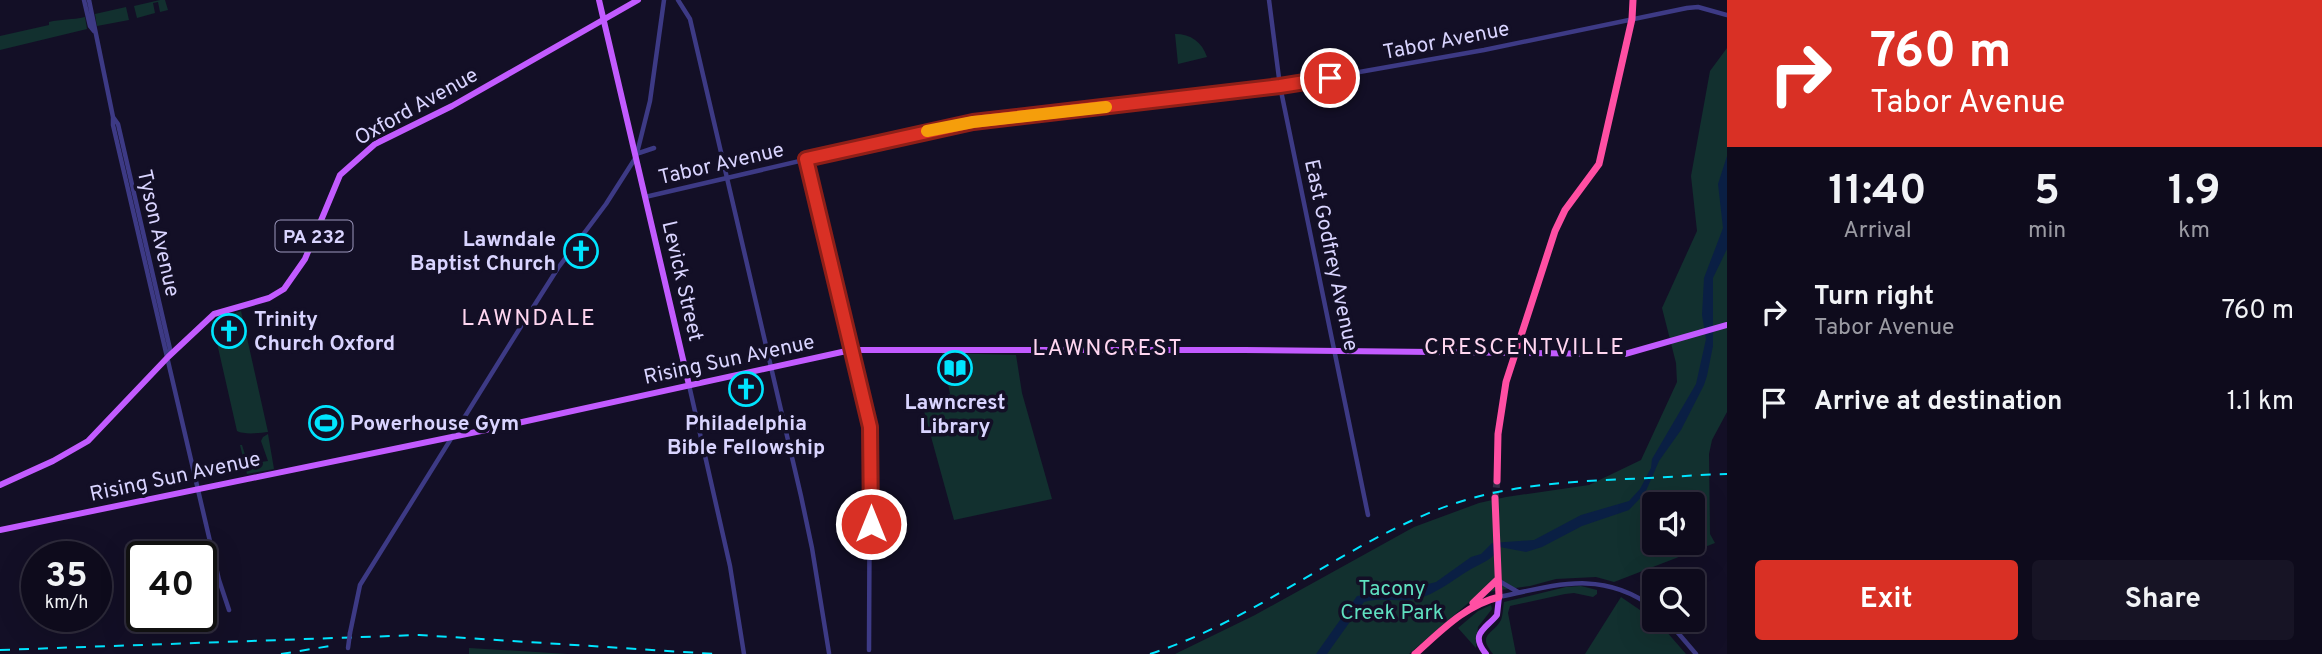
<!DOCTYPE html>
<style>
:root{--surface:#0e0b1c;--page:#171425;--text:#f1f3f6;--muted:#9b9ba3;--line:#2e2b3b;--accent:#d93025}
body{margin:0;font-family:Overpass,sans-serif;background:var(--page);color:var(--text);height:100vh;display:flex;flex-direction:column;font-size:26px;white-space:nowrap}
*{box-sizing:border-box;margin:0}
p{font-size:23px;color:var(--muted)}
.icon{flex:none;width:38px;height:38px;fill:none;stroke:currentColor;stroke-width:2;stroke-linecap:round;stroke-linejoin:round}
.map{position:relative;flex:1;overflow:hidden}
.details{display:flex;flex-direction:column;background:var(--surface);width:595px}
.details>*{flex:none}
.top-card{background:#d93025;color:#fff;overflow:hidden}
.buttons{position:absolute;left:1642px;top:492px;display:grid;gap:14px}
.buttons a{display:grid;place-items:center;width:63px;height:63px;border-radius:7px;background:var(--surface);box-shadow:0 7px 28px #0002,0 0 0 2px var(--line);font-size:35px}
.speed{position:absolute;left:21px;top:541px;display:flex;gap:14px;font-size:35px;font-weight:700;text-align:center}
.speed>*{display:grid;place-content:center;width:91px;height:91px;border-radius:50%;background:var(--surface);box-shadow:0 7px 28px #0002,0 0 0 2px var(--line);line-height:1}
.speed small{font-size:18px;font-weight:400}
.speed .limit{border:4px solid #111;border-radius:10px;background:#fff;color:#111}
.pin{position:absolute;display:grid;place-items:center;width:60px;height:60px;color:#fff;margin:-30px;border:4px solid #fff;border-radius:50%;box-shadow:0 2px 7px #0007}
.me{position:absolute;width:77px;margin:-38px;rotate:0deg;stroke-linejoin:round;filter:drop-shadow(0 0 5px #0008)}
.turn{display:flex;align-items:center;gap:24px;height:147px;padding:0 28px;font-size:32px}
.turn .icon{width:91px;height:91px;stroke-width:2.5}
.turn b{display:block;font-size:49px;line-height:60px}
.eta{display:flex;justify-content:space-evenly;align-items:center;height:119px;text-align:center}
.eta b{font-size:42px;font-weight:700;line-height:49px}
.primary-button{display:flex;gap:14px;margin-top:auto;padding:14px 28px}
.primary-button a{flex:1;height:80px;border-radius:7px;background:var(--accent);color:#fff;font-size:28px;font-weight:700;line-height:80px;text-align:center}
.primary-button a+a{background:var(--page);color:var(--text)}
ul{padding:0;list-style:none}
li{display:flex;align-items:center;gap:21px;height:91px;padding:0 28px}
li div{flex:1}
li b{display:block;font-size:26px}
li em{font-style:normal}
main{display:flex;flex:1;min-height:0}
.map>svg:first-child{display:block}
.green{fill:#12302f;fill-rule:evenodd}
.water{fill:#0a1f44}
.lines{fill:none;stroke-linecap:round;stroke-linejoin:round}
.highway-tunnel{stroke:#312d47;stroke-width:7;stroke-dasharray:7 3.5;stroke-linecap:butt}
.minor{stroke:#3d3a85;stroke-width:4.5}
.major{stroke:#c25bff;stroke-width:6}
.highway{stroke:#ff4fa3;stroke-width:7}
.rail{stroke:#00e5ff;stroke-width:2;stroke-dasharray:10 9;stroke-linecap:butt}
.minor-bridge{stroke:#3d3a85;stroke-width:4.5}
.route-casing{stroke:#8d1f18;stroke-width:18}
.route{stroke:#d93025;stroke-width:12}
.slow{stroke:#f59e0b;stroke-width:12}
.labels{text-anchor:middle;stroke-width:7;stroke-linejoin:round;paint-order:stroke}
.shield{fill:#130f26;stroke:#9e99be;stroke-width:2}
.shield-label{font-size:19px;font-weight:bold;fill:#d9d4ff}
.street-label{font-size:21px;fill:#d9d4ff;stroke:#130f26}
.poi-label{font-size:21px;font-weight:bold;fill:#d9d4ff;stroke:#130f26;text-anchor:start}
.park-label{font-size:21px;fill:#5fe0c0;stroke:#130f26}
.neighbourhood-label{font-size:23px;letter-spacing:2px;fill:#ffd6f0;stroke:#130f26}
</style>
<main>
<div class="map">
<svg width="1727" height="654" viewBox="0 0 1727 654">
<rect width="100%" height="100%" fill="#130f26"/>
<path class="green" d="M160,0H165L168,10L160,12L158,2L153,3L155,13L137,18L134,6Z
M126,7L129,20L97,26L95,14Z
M85,17L87,29L0,50V36L49,25V22C61,19 72,20 85,17Z
M1175,34C1191,34 1202,42 1207,57L1178,64Z
M1727,48V412L1712,440L1709,454L1710,534L1715,543L1614,582L1596,577L1556,579L1530,586L1480,593L1409,654H1175L1255,615L1414,527L1479,503L1506,497L1589,485L1641,460L1677,382L1676,363L1662,308L1697,231L1691,176L1710,71ZM1654,504H1692V542H1654Z
M241,311L268,432C261,433 244,435 237,431L212,321Z
M942,353L1016,355L1022,393L1052,499L954,520L922,404L950,394Z
M268,434L274,469L247,474L240,445H242L247,461L260,458L261,462L268,461L261,441L263,437Z
M1581,586L1597,590V594L1593,597L1574,593L1565,594L1510,606L1508,613L1516,654H1493C1476,634 1494,634 1501,620C1503,615 1503,607 1504,602L1566,587Z
M1621,597L1659,623L1686,654H1585Z
M1491,605L1492,609L1478,627L1476,648L1458,628L1478,611Z
M469,648L568,654H575H469Z"/>
<path class="water" d="M1727,156V249L1713,278V346L1707,376L1704,385L1681,430L1659,461L1645,493L1629,510L1582,526L1542,547L1526,552L1500,547C1493,559 1486,561 1475,567C1452,579 1435,598 1407,600C1392,601 1379,598 1364,602L1327,654H1316L1357,596L1413,588L1436,582L1471,557L1481,554L1492,543L1534,540L1581,515L1629,501L1640,489L1651,468L1652,459L1696,384L1706,339L1702,315L1704,278L1723,228L1718,184Z"/>
<g class="lines">
<path class="highway-tunnel" d="M1495,498L1497,481"/>
<path class="minor" d="M84,0L90,26L94,31
M89,0L113,117V125L219,580L229,610
M678,0L690,19L801,496L812,548L829,653
M1269,0L1280,86L1368,515
M113,117L118,124L170,349L169,356
M639,153L654,148
M806,159L870,427L869,650
M645,197L959,124L1280,86L1484,50L1687,8L1698,7L1727,15
M689,385L730,566L744,654
M1499,581L1518,592
M1499,597C1556,585 1602,569 1654,608
M1667,620L1696,654
M350,633L360,585L525,320L558,268L606,204L636,157L650,101L664,0"/>
<path class="major" d="M599,0L689,385
M0,485L53,461L88,441L168,357L214,314L269,298L284,289L305,259L340,175L375,144L452,106L638,0
M0,530L481,431L851,350H1244L1625,354L1727,325
M1486,654C1469,633 1486,629 1497,615L1499,597"/>
<path class="highway" d="M1497,481L1498,434L1506,382L1555,231L1565,210L1599,164L1632,19L1633,0
M1473,603L1497,580
M1415,654C1440,632 1465,605 1499,597L1495,498"/>
<path class="rail" d="M0,650L419,635L715,654
M281,654L330,646
M1150,654C1252,621 1335,551 1434,511C1496,486 1560,482 1626,479C1660,478 1693,475 1727,474"/>
<path class="minor-bridge" d="M348,648L350,633"/>
</g>
<g class="lines">
<g class="route-casing">
<path id="route" d="M871,524L870,427L806,159L973,122L1280,86L1330,78"/>
</g>
<use href="#route" class="route"/>
<path class="slow" d="M927,131L973,122L1106,107"/>
</g>
<defs>
<g id="church-ring" transform="scale(1.75)"><circle r="9.5" fill="#130f26" stroke="#00e5ff" stroke-width="1.5"/><path d="M-1.2-6h2.4v3.5h3.3v2.4h-3.3V6h-2.4V-.1h-3.3v-2.4h3.3Z" fill="#00e5ff"/></g>
<g id="library-ring" transform="scale(1.75)"><circle r="9.5" fill="#130f26" stroke="#00e5ff" stroke-width="1.5"/><path d="M-6-4Q-3-5.5-.7-3.5V5Q-3 3-6 4ZM6-4Q3-5.5 .7-3.5V5Q3 3 6 4Z" fill="#00e5ff"/></g>
<g id="stadium-ring" transform="scale(1.75)"><circle r="9.5" fill="#130f26" stroke="#00e5ff" stroke-width="1.5"/><path d="M0-5a6.5 5 0 1 0 0 10a6.5 5 0 1 0 0-10ZM-3.5-1.8h7v3.6h-7Z" fill="#00e5ff"/></g>
</defs>
<g fill-rule="evenodd">
<use href="#church-ring" x="581" y="251"/>
<use href="#church-ring" x="229" y="331"/>
<use href="#library-ring" x="955" y="368"/>
<use href="#church-ring" x="746" y="389"/>
<use href="#stadium-ring" x="326" y="423"/>
</g>
<g class="labels">
<rect class="shield" x="275.5" y="220.5" width="77" height="31" rx="5"/>
<g class="shield-label">
<text x="314" y="243">PA 232</text>
</g>
<g class="street-label">
<text transform="translate(1446 40) rotate(-11)" y="7">Tabor Avenue</text>
<text transform="translate(416 106) rotate(-29)" y="7">Oxford Avenue</text>
<text transform="translate(721 163) rotate(-13)" y="7">Tabor Avenue</text>
<text transform="translate(159 233) rotate(77)" y="7">Tyson Avenue</text>
<text transform="translate(1332 255) rotate(78)" y="7">East Godfrey Avenue</text>
<text transform="translate(683 281) rotate(77)" y="7">Levick Street</text>
<text transform="translate(729 359) rotate(-12)" y="7">Rising Sun Avenue</text>
<text transform="translate(175 476) rotate(-12)" y="7">Rising Sun Avenue</text>
</g>
<g class="poi-label">
<text x="556" y="246" text-anchor="end">Lawndale<tspan x="556" dy="24">Baptist Church</tspan></text>
<text x="254" y="326">Trinity<tspan x="254" dy="24">Church Oxford</tspan></text>
<text x="955" y="409" text-anchor="middle">Lawncrest<tspan x="955" dy="24">Library</tspan></text>
<text x="350" y="430">Powerhouse Gym</text>
<text x="746" y="430" text-anchor="middle">Philadelphia<tspan x="746" dy="24">Bible Fellowship</tspan></text>
</g>
<g class="park-label">
<text x="1392" y="595">Tacony<tspan x="1392" dy="24">Creek Park</tspan></text>
</g>
<g class="neighbourhood-label">
<text x="529" y="325">LAWNDALE</text>
<text x="1525" y="354">CRESCENTVILLE</text>
<text x="1108" y="355">LAWNCREST</text>
</g>
</g>
</svg>
<div class="buttons">
<a><svg class="icon" aria-label="sound" viewBox="0 0 24 24"><path d="M4 9h4l5-4v14l-5-4H4zM17 9q2 3 0 6"/></svg></a>
<a><svg class="icon" aria-label="search" viewBox="0 0 24 24"><circle cx="10" cy="10" r="6"/><path d="M15 15l6 6"/></svg></a>
</div>
<div class="speed"><div>35<small>km/h</small></div><div class="limit">40</div></div>
<div class="pin" style="left:1330px;top:78px;background:#d93025"><svg class="icon" aria-label="arrive" viewBox="0 0 24 24"><path d="M6 21V4h12l-3 4 3 4H6"/></svg></div>
<svg class="me" style="left:871px;top:524px" viewBox="-20 -20 40 40"><circle r="17" fill="#d93025" stroke="#fff" stroke-width="3"/><path d="M0-11L8 9 0 5-8 9z" fill="#fff"/></svg>
</div>
<section class="details">
<div class="top-card">
<div class="turn"><svg class="icon" aria-label="right" viewBox="0 0 24 24"><path d="M7 20v-9h11M14 6l5 5-5 5"/></svg><div><b>760 m</b>Tabor Avenue</div></div>
</div>
<div class="eta">
<div><b>11:40</b><p>Arrival</p></div>
<div><b>5</b><p>min</p></div>
<div><b>1.9</b><p>km</p></div>
</div>
<ul>
<li><svg class="icon" aria-label="right" viewBox="0 0 24 24"><path d="M7 20v-9h11M14 6l5 5-5 5"/></svg><div><b>Turn right</b><p>Tabor Avenue</p></div><em>760 m</em></li>
<li><svg class="icon" aria-label="arrive" viewBox="0 0 24 24"><path d="M6 21V4h12l-3 4 3 4H6"/></svg><div><b>Arrive at destination</b></div><em>1.1 km</em></li>
</ul>
<div class="primary-button"><a>Exit</a><a>Share</a></div>
</section>
</main>
